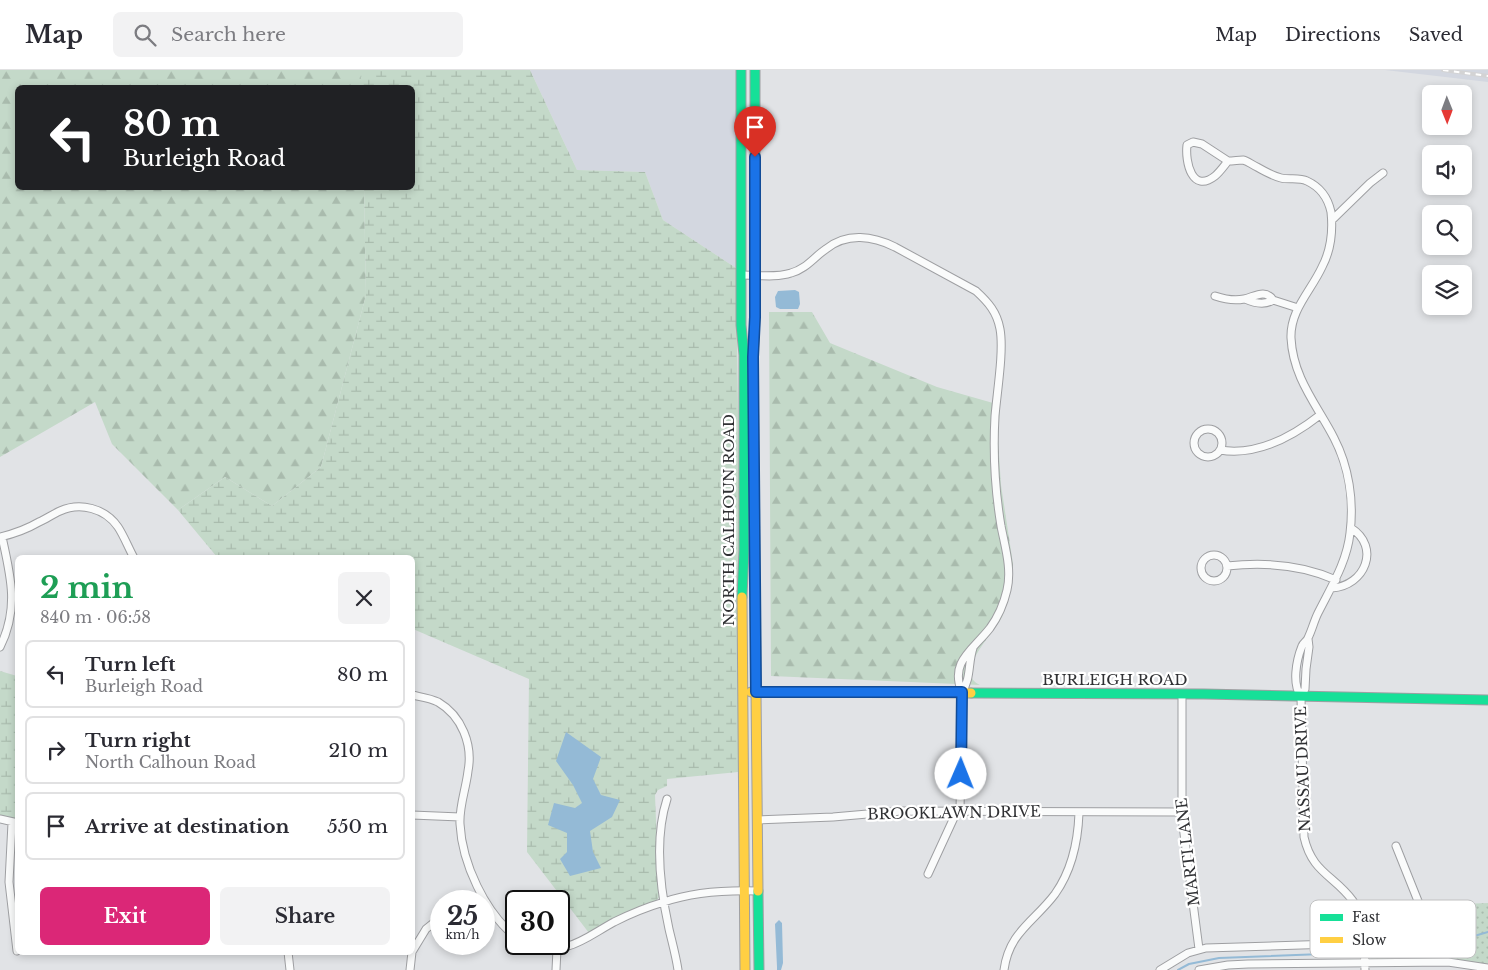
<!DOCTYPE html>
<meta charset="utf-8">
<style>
:root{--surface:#fff;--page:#f2f2f3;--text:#2b2b33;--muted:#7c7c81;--line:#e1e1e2;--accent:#db2777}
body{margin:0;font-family:"Libre Baskerville",serif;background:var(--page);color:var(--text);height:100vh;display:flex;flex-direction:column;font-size:19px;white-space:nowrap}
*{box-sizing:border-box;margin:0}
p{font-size:16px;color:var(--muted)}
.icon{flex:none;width:28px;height:28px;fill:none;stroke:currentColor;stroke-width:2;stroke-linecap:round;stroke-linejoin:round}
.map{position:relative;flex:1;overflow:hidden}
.details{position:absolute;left:15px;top:485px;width:400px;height:400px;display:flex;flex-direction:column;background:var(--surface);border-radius:8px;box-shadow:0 2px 8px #0003}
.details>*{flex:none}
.guide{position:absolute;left:15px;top:15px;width:400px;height:105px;border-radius:8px;box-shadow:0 2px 8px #0003;background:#202124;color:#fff;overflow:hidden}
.needle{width:32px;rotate:179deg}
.controls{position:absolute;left:1422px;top:15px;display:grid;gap:10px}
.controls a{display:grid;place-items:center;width:50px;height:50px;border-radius:8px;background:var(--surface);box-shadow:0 2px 8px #0003;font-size:25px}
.speed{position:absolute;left:430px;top:820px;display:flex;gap:10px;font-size:25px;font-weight:700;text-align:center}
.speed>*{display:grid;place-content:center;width:65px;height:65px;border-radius:50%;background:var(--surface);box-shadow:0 2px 8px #0003;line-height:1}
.speed small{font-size:12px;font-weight:400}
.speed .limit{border:2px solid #111;border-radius:8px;background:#fff;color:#111}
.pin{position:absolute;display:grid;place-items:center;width:42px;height:42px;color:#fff;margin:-51px -21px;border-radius:50% 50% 50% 0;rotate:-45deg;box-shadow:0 0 5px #0007}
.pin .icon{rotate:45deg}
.me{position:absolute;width:55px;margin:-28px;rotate:1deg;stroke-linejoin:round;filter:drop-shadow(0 0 4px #0008)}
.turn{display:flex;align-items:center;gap:18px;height:105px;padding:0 25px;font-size:22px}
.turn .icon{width:65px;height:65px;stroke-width:2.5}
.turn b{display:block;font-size:35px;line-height:42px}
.round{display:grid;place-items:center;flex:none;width:52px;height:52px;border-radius:8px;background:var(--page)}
.head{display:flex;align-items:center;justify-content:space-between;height:85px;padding:0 25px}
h1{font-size:30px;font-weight:700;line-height:38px;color:#1e9e55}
.action{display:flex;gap:10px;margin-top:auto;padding:10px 25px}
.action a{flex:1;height:58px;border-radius:8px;background:var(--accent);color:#fff;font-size:20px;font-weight:700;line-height:58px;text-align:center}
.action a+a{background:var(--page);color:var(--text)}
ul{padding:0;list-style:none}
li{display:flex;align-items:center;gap:15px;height:68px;margin:0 10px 8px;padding:0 15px;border:2px solid var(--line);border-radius:8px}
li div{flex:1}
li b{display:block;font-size:19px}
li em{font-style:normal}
header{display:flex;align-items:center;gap:30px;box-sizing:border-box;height:70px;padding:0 25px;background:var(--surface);border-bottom:1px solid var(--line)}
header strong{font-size:24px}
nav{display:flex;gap:28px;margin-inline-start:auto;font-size:18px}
.search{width:350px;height:45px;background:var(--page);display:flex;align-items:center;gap:12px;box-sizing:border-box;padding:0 18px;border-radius:8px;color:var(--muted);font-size:19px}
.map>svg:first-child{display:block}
.built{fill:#d3d7e0}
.forest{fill:url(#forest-firs)}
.wetland{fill:url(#wetland-marsh)}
.park{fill:url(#park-dots)}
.water{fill:#94bad6}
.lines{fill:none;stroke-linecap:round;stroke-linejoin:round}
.stream{stroke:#94bad6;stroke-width:2}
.street-casing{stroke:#9e9fa2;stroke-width:9}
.fast-casing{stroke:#9e9fa2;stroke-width:11}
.slow-casing{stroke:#9e9fa2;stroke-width:11}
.street{stroke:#fafbfb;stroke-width:7}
.fast{stroke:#16e098;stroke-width:9}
.slow{stroke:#ffcf43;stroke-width:9}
.rail-casing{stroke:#d3d3d4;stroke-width:4}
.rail{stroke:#fff;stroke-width:2;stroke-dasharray:5.5;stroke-linecap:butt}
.route-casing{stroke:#114b97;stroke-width:12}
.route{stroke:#1a73e8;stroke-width:9}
.labels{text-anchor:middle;stroke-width:4.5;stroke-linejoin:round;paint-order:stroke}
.street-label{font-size:15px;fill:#303134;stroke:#fff}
.key{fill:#fff;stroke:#c1c1c2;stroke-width:1}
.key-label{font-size:14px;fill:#303134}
</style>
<header>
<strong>Map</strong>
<div class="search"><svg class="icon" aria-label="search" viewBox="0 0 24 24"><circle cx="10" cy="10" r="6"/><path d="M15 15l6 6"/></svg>Search here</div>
<nav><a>Map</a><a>Directions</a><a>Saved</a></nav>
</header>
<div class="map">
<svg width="1488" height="900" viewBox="0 0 1488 900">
<defs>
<pattern id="forest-firs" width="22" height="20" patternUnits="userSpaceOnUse" patternTransform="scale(1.25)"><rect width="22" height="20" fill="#c4d9c9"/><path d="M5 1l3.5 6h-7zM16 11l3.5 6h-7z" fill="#a9bbad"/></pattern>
<pattern id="wetland-marsh" width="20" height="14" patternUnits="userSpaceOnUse" patternTransform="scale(1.25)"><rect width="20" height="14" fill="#c4d9c9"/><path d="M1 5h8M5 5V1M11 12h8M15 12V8" fill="none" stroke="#a9bbad"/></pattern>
<pattern id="park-dots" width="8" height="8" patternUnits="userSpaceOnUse" patternTransform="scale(1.25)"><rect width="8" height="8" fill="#c4d9c9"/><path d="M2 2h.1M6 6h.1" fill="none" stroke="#a9bbad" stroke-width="1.8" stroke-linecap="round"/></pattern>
</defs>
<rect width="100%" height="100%" fill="#e1e3e6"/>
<path class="built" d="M530,0H736V198L663,150L645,102L577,100Z
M1385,0H1488V12Z"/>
<path class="forest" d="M0,0H361L362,17L18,18V118H364L366,225L321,397L272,436L225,407L178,440L112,374L95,332L0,387Z
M769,242H812L830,273L937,317L1000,335L998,369L1001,415L1013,494C1013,513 1009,530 1002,547C995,562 952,603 980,615L771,606Z"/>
<path class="wetland" d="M361,0H530L577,100L645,102L663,150L736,198L740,481L738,522V702L667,709V716L658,720L655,725L659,827L656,831L589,863L527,782L529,609L413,559L412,488L217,487L178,440L225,407L272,436L321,397L366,225L364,118H412V18L361,17Z
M0,601L17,606V750L0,746Z"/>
<path class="park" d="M1488,833V894L1456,890H1371L1370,878L1407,869L1462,845V834Z"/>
<path class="water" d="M795,220L799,222L800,234L798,239H780L776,237L775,227L778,221Z
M566,662L601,687L593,709L601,725L620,730L612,747L590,761L593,782L601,798L570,806L560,789L567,782V763L548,755L554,733L575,738L582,733L573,715L556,691Z
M779,850L782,853L783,893L781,900H777V897L775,854Z"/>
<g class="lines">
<path class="stream" d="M1178,900L1189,894L1219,888L1401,881L1447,874L1488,862"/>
<g class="street-casing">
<path id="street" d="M1228,91L1202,74L1193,72L1187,75C1185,92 1192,124 1215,106C1220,102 1224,96 1228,91C1233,91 1239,90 1243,90C1248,91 1252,95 1257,97C1264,101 1273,106 1281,108C1289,110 1299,107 1307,111C1320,117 1328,128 1331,142C1333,161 1331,180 1322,197C1311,221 1290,240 1291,268C1293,308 1317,335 1334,368C1349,397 1354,431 1350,463C1347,492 1331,517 1318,543C1314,551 1312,560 1308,568C1307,571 1303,573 1302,576C1296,591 1292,614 1301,627
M1332,150L1370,113L1383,103
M741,205C757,205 776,208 791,203C806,199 814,187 826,179C847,162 873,166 895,177L976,221C988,232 997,242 1000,259C1004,281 997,322 995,346C993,382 995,420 1001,456C1005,477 1012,499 1007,520C1004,533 998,547 990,558C973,580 949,592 962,622L960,741
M1215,226C1224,229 1234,231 1244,229C1254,227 1265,218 1273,230
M1245,229C1254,233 1264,236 1273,230L1298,238
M1194 373a14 14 0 1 1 28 0a14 14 0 1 1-28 0Z
M1220,380C1256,386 1292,367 1320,345
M0,467C13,464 27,459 39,452C46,449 53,444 60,441C80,432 105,438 118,457C124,466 128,477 134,488
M1201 498a13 13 0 1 1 26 0a13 13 0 1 1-26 0Z
M1227,496C1264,492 1301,494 1336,510
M1332,518C1365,516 1381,477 1351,458
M1308,569L1309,577L1306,599L1305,619L1301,627L1304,767C1312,803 1334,805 1353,831C1366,851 1364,878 1365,900
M0,577C19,539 11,507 2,467
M962,622C971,609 968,593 973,578
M1182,624V748L1199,879
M412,625C421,627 430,628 438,632C462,646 473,675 468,701C466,719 459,736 460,754C462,793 485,843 516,867
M667,729C654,769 660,818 669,859C672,872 676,886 678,900
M412,745L460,747
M0,749L18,753
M758,750L833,747L902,741L1181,742
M12,753L9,812L17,881
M1396,776L1428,856
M928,804L957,741
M468,831L481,825
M530,874C568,886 583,869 614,852C630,844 647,837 664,832C693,822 726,820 758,821
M288,882L290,900
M412,882L426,859L441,847
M410,900L412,882
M556,900L557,879
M1004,900C1009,862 1034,852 1055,824C1072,800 1078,771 1079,743
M1160,900L1188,883L1206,878L1364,873L1408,864L1458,840
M1199,900L1228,895L1248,894L1448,892L1488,898"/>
</g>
<g class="fast-casing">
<path id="fast" d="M741,0V255L744,285V481L742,527
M755,0V247L753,287L756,620
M971,623L1204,624L1488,630
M758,821L759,900"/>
</g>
<g class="slow-casing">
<path id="slow" d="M742,527L745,900
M756,620L758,821
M751,622L971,623"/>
</g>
<use href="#street" class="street"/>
<use href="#fast" class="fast"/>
<use href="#slow" class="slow"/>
<g class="rail-casing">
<path id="rail" d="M1443,0L1488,6"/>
</g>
<use href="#rail" class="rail"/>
</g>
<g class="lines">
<g class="route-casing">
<path id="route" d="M755,87V247L753,287L756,622H962L961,704"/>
</g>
<use href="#route" class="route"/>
</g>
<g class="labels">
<g class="street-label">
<text transform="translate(729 450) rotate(-90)" y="5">NORTH CALHOUN ROAD</text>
<text x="1115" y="615">BURLEIGH ROAD</text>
<text transform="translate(1303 699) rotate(-92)" y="5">NASSAU DRIVE</text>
<text transform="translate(954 743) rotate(-1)" y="5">BROOKLAWN DRIVE</text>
<text transform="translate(1188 782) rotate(-97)" y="5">MARTI LANE</text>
</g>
</g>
<rect x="1310" y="830" width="166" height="58" rx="8" class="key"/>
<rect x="1320" y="844" width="23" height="7" fill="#16e098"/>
<rect x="1320" y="867" width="23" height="6" fill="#ffcf43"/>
<g class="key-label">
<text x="1352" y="852">Fast</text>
<text x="1352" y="875">Slow</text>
</g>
</svg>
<div class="controls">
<a><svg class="needle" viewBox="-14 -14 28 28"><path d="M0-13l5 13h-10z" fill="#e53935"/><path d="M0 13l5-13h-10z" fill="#7c7c81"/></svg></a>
<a><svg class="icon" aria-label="sound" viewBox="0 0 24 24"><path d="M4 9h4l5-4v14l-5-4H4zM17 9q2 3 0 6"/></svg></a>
<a><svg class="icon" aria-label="search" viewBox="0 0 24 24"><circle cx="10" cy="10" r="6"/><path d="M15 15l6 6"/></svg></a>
<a><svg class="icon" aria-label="layers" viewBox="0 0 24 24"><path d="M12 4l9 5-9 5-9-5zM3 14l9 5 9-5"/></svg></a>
</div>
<div class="speed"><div>25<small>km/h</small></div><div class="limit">30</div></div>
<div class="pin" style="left:755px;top:87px;background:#d93025"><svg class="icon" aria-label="arrive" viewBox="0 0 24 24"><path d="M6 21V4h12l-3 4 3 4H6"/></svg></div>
<svg class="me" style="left:961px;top:704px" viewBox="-20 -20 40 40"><circle r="19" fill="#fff"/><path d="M0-13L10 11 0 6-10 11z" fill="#1a73e8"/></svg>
<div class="guide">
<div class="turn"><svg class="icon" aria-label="left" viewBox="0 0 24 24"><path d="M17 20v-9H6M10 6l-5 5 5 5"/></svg><div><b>80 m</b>Burleigh Road</div></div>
</div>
<section class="details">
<div class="head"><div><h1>2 min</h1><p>840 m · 06:58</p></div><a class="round"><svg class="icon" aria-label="close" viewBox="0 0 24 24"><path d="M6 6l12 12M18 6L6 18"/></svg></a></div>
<ul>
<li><svg class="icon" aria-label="left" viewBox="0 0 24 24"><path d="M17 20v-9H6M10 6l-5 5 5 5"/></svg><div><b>Turn left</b><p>Burleigh Road</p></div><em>80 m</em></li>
<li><svg class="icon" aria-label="right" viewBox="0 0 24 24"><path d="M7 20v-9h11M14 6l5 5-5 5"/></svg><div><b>Turn right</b><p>North Calhoun Road</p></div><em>210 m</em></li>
<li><svg class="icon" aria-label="arrive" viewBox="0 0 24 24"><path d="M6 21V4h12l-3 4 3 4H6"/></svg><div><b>Arrive at destination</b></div><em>550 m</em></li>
</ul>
<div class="action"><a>Exit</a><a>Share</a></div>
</section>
</div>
